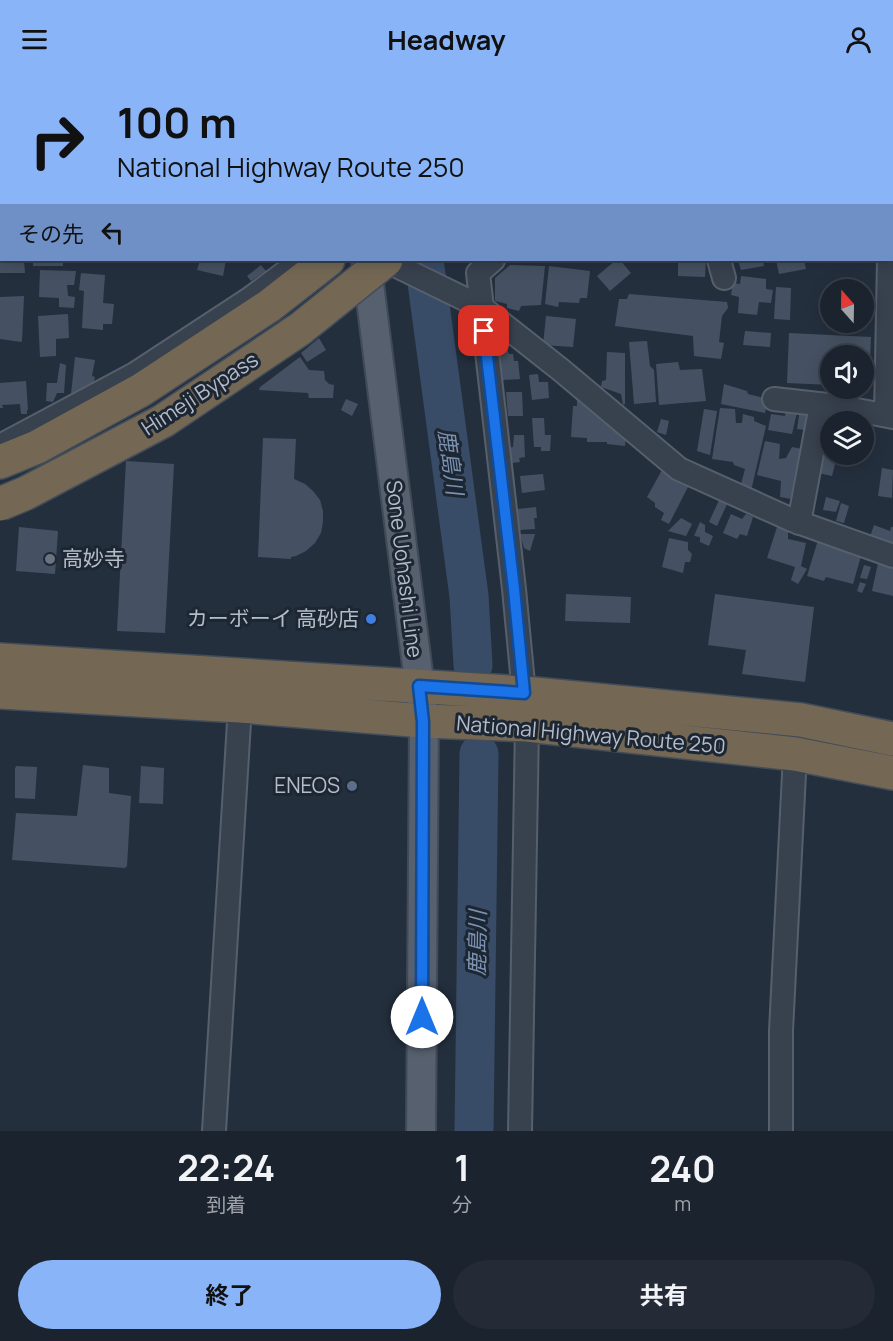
<!DOCTYPE html>
<html lang="ja">
<meta charset="utf-8">
<style>
:root{--surface:#1b232e;--page:#242b36;--text:#f1f3f6;--muted:#a0a4aa;--line:#39404a;--accent:#8ab4f8}
body{margin:0;font-family:Manrope,"Noto Sans JP",sans-serif;background:var(--page);color:var(--text);height:100vh;display:flex;flex-direction:column;font-size:22px;white-space:nowrap}
*{box-sizing:border-box;margin:0}
p{font-size:20px;color:var(--muted)}
.icon{flex:none;width:33px;height:33px;fill:none;stroke:currentColor;stroke-width:2;stroke-linecap:round;stroke-linejoin:round}
.map{position:relative;height:1053px;overflow:hidden}
.panel{display:flex;flex-direction:column;background:var(--surface);flex:1}
.panel>*{flex:none}
.guide{position:absolute;left:0px;top:0px;width:894px;height:183px;box-shadow:0 3px 15px #0003,0 0 0 2px var(--line);background:#8ab4f8;color:#111;overflow:hidden}
.needle{width:39px;rotate:340deg}
.tools{position:absolute;left:820px;top:201px;display:grid;gap:12px}
.tools a{display:grid;place-items:center;width:54px;height:54px;border-radius:50%;background:var(--surface);box-shadow:0 3px 15px #0003,0 0 0 2px var(--line);font-size:30px}
.pin{position:absolute;display:grid;place-items:center;width:51px;height:51px;color:#fff;margin:-26px;border-radius:12px;box-shadow:0 3px 9px #0006}
.me{position:absolute;width:66px;margin:-33px;rotate:0deg;stroke-linejoin:round;filter:drop-shadow(0 0 4px #0008)}
.turn{display:flex;align-items:center;gap:21px;height:126px;padding:0 18px;font-size:27px}
.turn .icon{width:78px;height:78px;stroke-width:2.5}
.turn b{display:block;font-size:42px;line-height:51px}
.then{display:flex;align-items:center;height:57px;padding:0 18px;background:#0003;gap:12px;font-size:22px}
.eta{display:flex;justify-content:space-evenly;align-items:center;height:102px;text-align:center}
.eta b{font-size:36px;font-weight:700;line-height:42px}
.cta{display:flex;gap:12px;margin-top:auto;padding:12px 18px}
.cta a{flex:1;height:69px;border-radius:36px;background:var(--accent);color:#111;font-size:24px;font-weight:700;line-height:69px;text-align:center}
.cta a+a{background:var(--page);color:var(--text)}
header{display:flex;justify-content:space-between;align-items:center;height:78px;padding:0 18px;background:var(--accent);color:#111;font-size:27px;font-weight:700}
.map>svg:first-child{display:block}
.lines{fill:none;stroke-linecap:round;stroke-linejoin:round}
.river{stroke:#394c67;stroke-width:39}
.building{fill:#455162}
.minor-casing{stroke:#565f6c;stroke-width:26}
.major-casing{stroke:#414a57;stroke-width:32}
.highway-casing{stroke:#434c59;stroke-width:36}
.minor{stroke:#38414e;stroke-width:22}
.major{stroke:#56606e;stroke-width:28}
.highway{stroke:#746855;stroke-width:33}
.highway-bridge-casing{stroke:#434c59;stroke-width:36;stroke-linecap:butt}
.highway-bridge{stroke:#746855;stroke-width:33}
.route-casing{stroke:#114b97;stroke-width:15}
.route{stroke:#1a73e8;stroke-width:10}
.worship-dot{fill:#6b7280;stroke:#1d2633;stroke-width:2}
.shop-dot{fill:#3f7fe0;stroke:#1d2633;stroke-width:2}
.service-dot{fill:#5c6f8a;stroke:#1d2633;stroke-width:2}
.labels{text-anchor:middle;stroke-width:6;stroke-linejoin:round;paint-order:stroke}
.street-label{font-size:21px;fill:#b4bcc9;stroke:#1d2633}
.poi-label{font-size:21px;fill:#b4bcc9;stroke:#1d2633;text-anchor:end}
.water-label{font-size:22px;font-style:italic;fill:#7c92b1;stroke:#1d2633}
</style>
<header><svg class="icon" aria-label="menu" viewBox="0 0 24 24"><path d="M4 6h16M4 12h16M4 18h16"/></svg>Headway<svg class="icon" aria-label="person" viewBox="0 0 24 24"><circle cx="12" cy="8" r="4"/><path d="M4 21q1-7 8-7t8 7"/></svg></header>
<div class="map">
<svg width="893" height="1053" viewBox="0 0 893 1053">
<rect width="100%" height="100%" fill="#242f3e"/>
<g class="lines">
<path class="river" d="M399,0V2
M424,182L469,518L473,587
M474,1053L479,676"/>
</g>
<path class="building" d="M24,182L25,195H0V183Z
M33,182H63V188H33Z
M200,182H226L223,198L197,192Z
M616,182H620L631,195L610,213L597,198Z
M678,182H706L705,199L678,198Z
M738,182H763L764,188L741,192Z
M776,182H804L806,191L779,196Z
M261,187L266,193L251,203L247,198Z
M510,187L545,188L541,227L521,228L519,233L507,230V226L495,223V200Z
M549,188L590,193L587,220H580L579,225L559,224L558,229L545,226Z
M40,192L76,193L74,207H67L68,218L75,219L74,230L59,229V220L39,219Z
M81,195L105,197L103,225L114,226L112,246H103V252L82,250L84,213L79,212Z
M741,198L766,201V211L773,212L771,225L759,224L757,237L738,235L739,219L731,217L733,205L740,206Z
M776,209L791,210L790,242L774,241Z
M629,216L727,224L728,230L722,238L719,264L724,265L721,281L694,278L693,258L615,248L619,221H627Z
M24,218L22,263L21,264L0,261V219Z
M68,236L69,260L56,261V278L40,279L38,238Z
M546,238L576,241L573,269L543,267Z
M745,253L771,255L770,269L743,267Z
M789,255L871,259L869,308H864V278H831V307L787,305Z
M319,260L326,272L307,284L301,275Z
M647,263L650,288L654,292L656,324L634,326L629,264Z
M507,269L509,276H513L514,283H518L520,301L503,302L499,272Z
M607,274L625,275V326L623,327L621,316L601,309L602,303L606,302Z
M75,279L95,282L92,298L95,299L93,309L71,316Z
M300,279L309,292L324,293L325,302L329,306L334,307L333,320H309L308,315L259,312L260,309Z
M678,284L680,292L702,291L706,323L659,327L656,286Z
M60,285L66,287L64,315H57L53,324L46,323L47,305H57Z
M538,296L539,304H548L549,320L532,322L529,297Z
M26,303L28,332H27V336H21L20,326L2,327L3,330H0V305Z
M724,306L747,313L748,316L768,321L765,335L721,326Z
M577,312L626,358L625,368L607,366V364H587V360L571,359L573,328H577Z
M506,314H522L523,338H508Z
M346,321L358,326L352,338L341,332Z
M786,327L798,330L792,356L768,352L771,336L785,338Z
M720,330L735,331L736,345H742L743,336L754,339V343L766,348L751,413L740,410L745,391L734,387L733,384L712,381Z
M800,330L816,333L813,353L797,351Z
M704,331L717,333L710,377L697,373Z
M842,335L870,341L867,353L864,352V344H840Z
M532,340H544L545,357H551L550,373H541V369H534Z
M661,341L669,343L666,357L657,354Z
M823,352L831,354V376H848L846,384L836,382L832,398L813,394Z
M514,357H524L525,379L519,380L520,384L511,385L509,370L513,369Z
M263,360L296,361L294,401L305,406L313,413L320,422L323,433V444L321,455L315,465L306,473L296,478L291,479V481L258,479Z
M765,363L780,366L779,381L786,380L792,369L807,372L797,422L780,419L781,403L757,397Z
M126,383L174,386L165,555L117,553Z
M882,390L893,392L892,420L878,418Z
M662,392L689,407L669,446L661,442L664,435L655,429V425L647,419Z
M543,396L545,412L522,415L520,398Z
M826,419L840,423L836,434L823,432Z
M720,420L728,424L717,448L709,444Z
M841,425L849,428L844,445L836,443Z
M536,429L537,440H534L535,451L520,452L517,431Z
M731,436L742,441L746,436L753,439L747,458L740,456L737,461L723,455Z
M681,440L692,446L686,458L668,453Z
M700,444L705,447V454L713,458L709,468L700,464V459L694,458Z
M778,446L788,448V461L806,465L801,488L807,491L798,506L791,502L795,489L767,480Z
M874,447L890,453L891,449H893V467L870,459Z
M19,449L58,453L55,496L16,493Z
M520,456H535L530,473L524,470Z
M669,460L688,464V472L692,476L690,484H685L683,495L662,489Z
M818,462L825,463L824,466L861,478L853,506L826,499L824,503L807,498Z
M878,485L893,489V518L872,513Z
M864,487L871,489L867,501L860,500Z
M860,504L866,506L862,515L857,513Z
M566,516L631,519L630,545L565,543Z
M715,516L814,529L805,604L742,596L746,572L708,567Z
M83,687L109,690V715L131,718L127,788L125,790L12,782L16,735L77,738Z
M16,688L37,689L35,721L15,720V691Z
M141,688L164,690L163,726L139,725Z"/>
<g class="lines">
<g class="minor-casing">
<path id="minor" d="M449,0V2
M777,0L778,2
M861,0V2
M270,2L272,0
M698,2L700,0
M892,12H893
M892,92L893,93
M0,95H2
M892,118L893,117
M370,182L391,185L481,229L561,292L679,391L792,442L893,478
M493,182L478,195L514,511L527,647L520,1053
M719,182L724,200
M774,321L836,328L893,339
M886,337L889,182
M0,368L135,296L248,222L302,182
M799,445L821,327
M214,1053L240,628
M781,1053V953L795,676"/>
</g>
<g class="major-casing">
<path id="major" d="M339,0V2
M366,182L424,643L421,1053"/>
</g>
<g class="highway-casing">
<path id="highway" d="M547,2L548,0
M594,2L596,0
M0,384L37,369L141,312L269,228L328,182
M0,582L524,615L801,642L893,661
M0,614L240,628L424,643L527,647L795,676L893,695"/>
</g>
<use href="#minor" class="minor"/>
<use href="#major" class="major"/>
<use href="#highway" class="highway"/>
<g class="highway-bridge-casing">
<path id="highway-bridge" d="M0,426L26,415L163,343L300,251L386,182"/>
</g>
<use href="#highway-bridge" class="highway-bridge"/>
</g>
<g class="lines">
<g class="route-casing">
<path id="route" d="M422,939L423,644L419,608L524,615L514,511L484,253"/>
</g>
<use href="#route" class="route"/>
</g>
<circle class="worship-dot" cx="50" cy="481" r="6"/>
<circle class="shop-dot" cx="371" cy="541" r="6"/>
<circle class="service-dot" cx="352" cy="708" r="6"/>
<g class="labels">
<g class="street-label">
<text transform="translate(200 316) rotate(-33)" y="7">Himeji Bypass</text>
<text transform="translate(404 491) rotate(83)" y="7">Sone Uohashi Line</text>
<text transform="translate(591 657) rotate(5)" y="7">National Highway Route 250</text>
</g>
<g class="poi-label">
<text x="62" y="488" text-anchor="start">高妙寺</text>
<text x="359" y="548">カーボーイ 高砂店</text>
<text x="340" y="715">ENEOS</text>
</g>
<g class="water-label">
<text transform="translate(451 384) rotate(82)" y="8">鹿島川</text>
<text transform="translate(477 865) rotate(-89)" y="8">鹿島川</text>
</g>
</g>
</svg>
<div class="tools">
<a><svg class="needle" viewBox="-14 -14 28 28"><path d="M0-13l5 13h-10z" fill="#e53935"/><path d="M0 13l5-13h-10z" fill="#a0a4aa"/></svg></a>
<a><svg class="icon" aria-label="sound" viewBox="0 0 24 24"><path d="M4 9h4l5-4v14l-5-4H4zM17 9q2 3 0 6"/></svg></a>
<a><svg class="icon" aria-label="layers" viewBox="0 0 24 24"><path d="M12 4l9 5-9 5-9-5zM3 14l9 5 9-5"/></svg></a>
</div>
<div class="pin" style="left:484px;top:253px;background:#d93025"><svg class="icon" aria-label="arrive" viewBox="0 0 24 24"><path d="M6 21V4h12l-3 4 3 4H6"/></svg></div>
<svg class="me" style="left:422px;top:939px" viewBox="-20 -20 40 40"><circle r="19" fill="#fff"/><path d="M0-13L10 11 0 6-10 11z" fill="#1a73e8"/></svg>
<div class="guide">
<div class="turn"><svg class="icon" aria-label="right" viewBox="0 0 24 24"><path d="M7 20v-9h11M14 6l5 5-5 5"/></svg><div><b>100 m</b>National Highway Route 250</div></div>
<div class="then">その先<svg class="icon" aria-label="left" viewBox="0 0 24 24"><path d="M17 20v-9H6M10 6l-5 5 5 5"/></svg></div>
</div>
</div>
<section class="panel">
<div class="eta">
<div><b>22:24</b><p>到着</p></div>
<div><b>1</b><p>分</p></div>
<div><b>240</b><p>m</p></div>
</div>
<div class="cta"><a>終了</a><a>共有</a></div>
</section>
